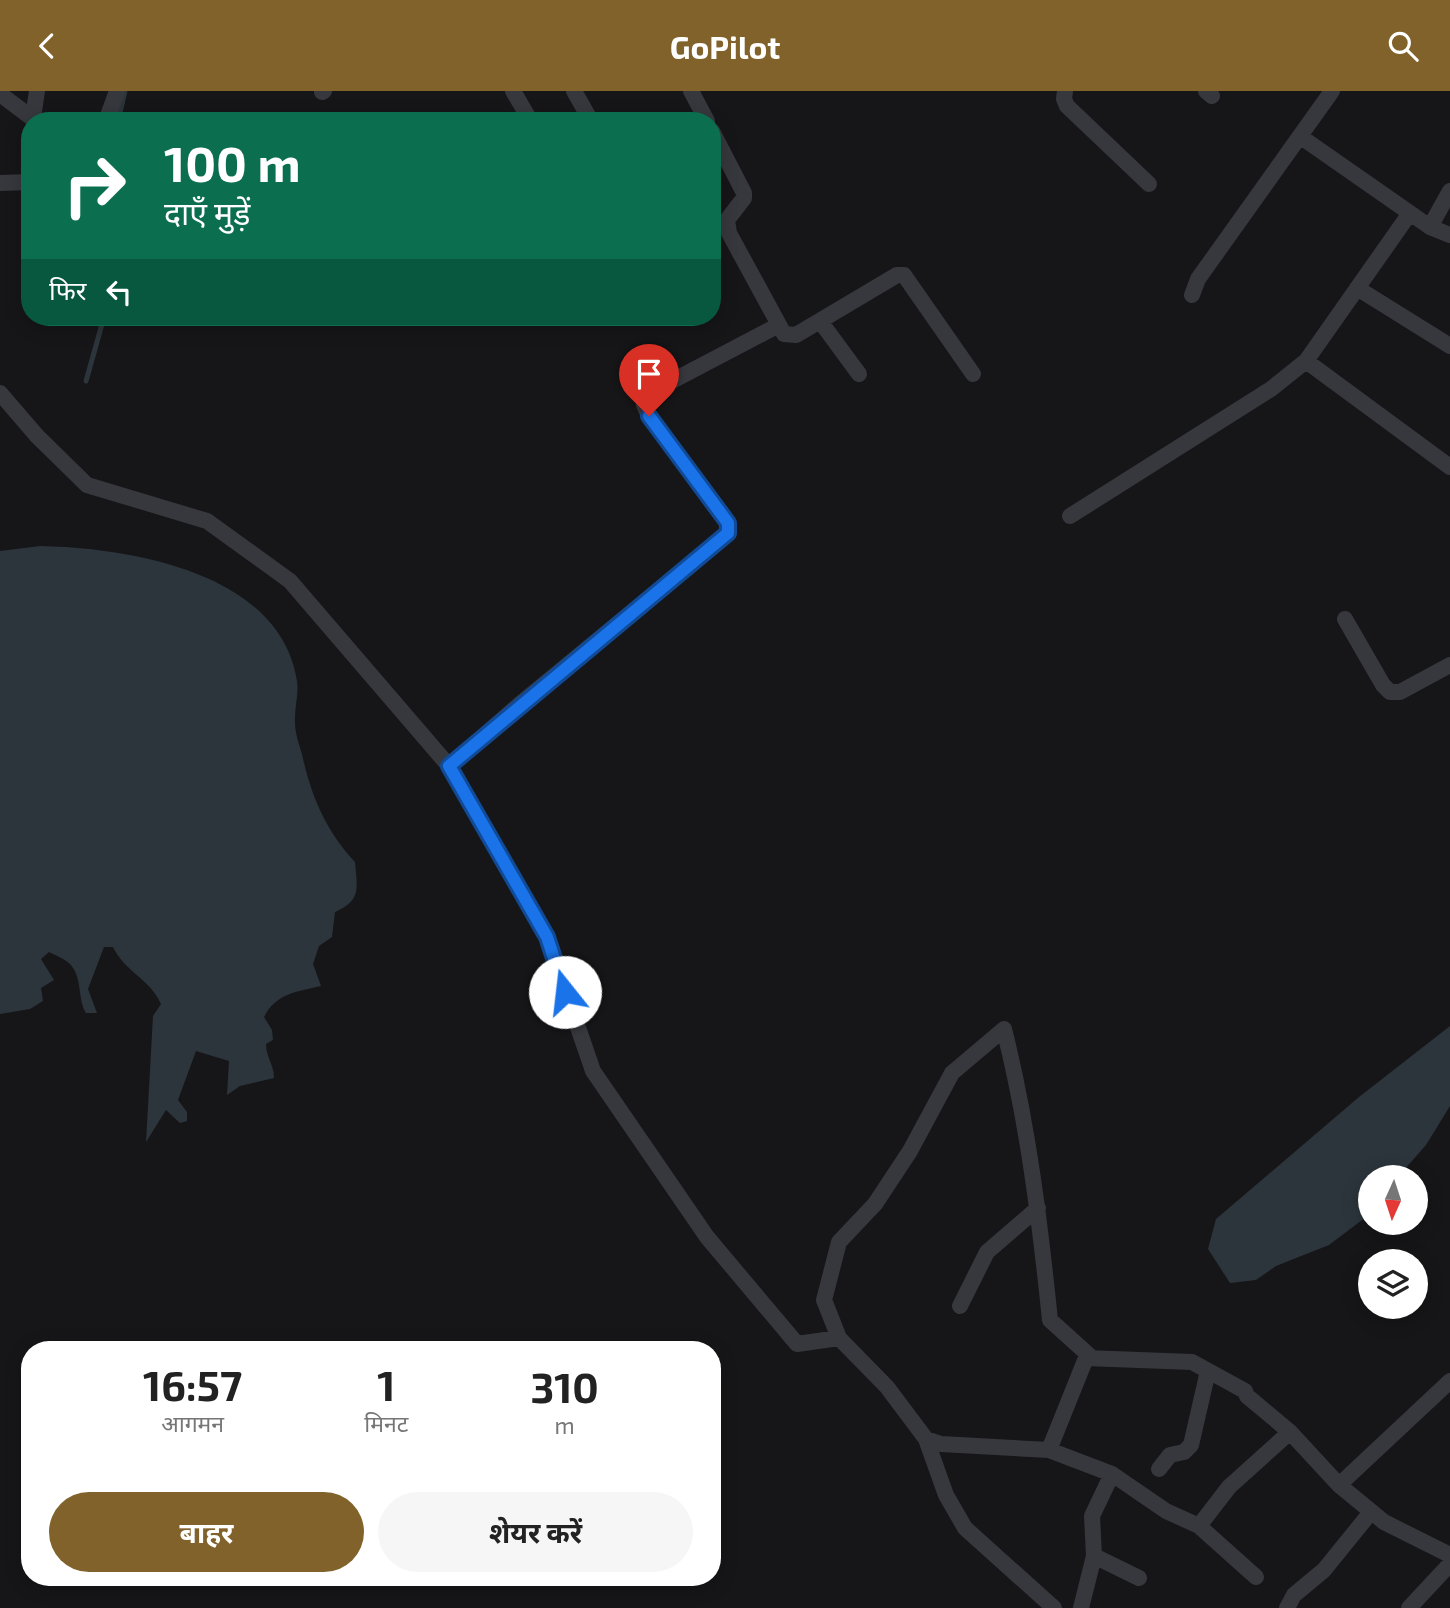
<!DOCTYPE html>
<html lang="hi">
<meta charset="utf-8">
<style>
:root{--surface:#fff;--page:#f6f6f6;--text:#222;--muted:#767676;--accent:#80622a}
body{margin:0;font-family:"Exo 2","Noto Sans Devanagari",sans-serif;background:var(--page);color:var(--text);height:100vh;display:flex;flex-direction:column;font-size:26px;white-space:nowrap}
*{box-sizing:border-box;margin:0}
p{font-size:23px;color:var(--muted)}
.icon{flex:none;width:38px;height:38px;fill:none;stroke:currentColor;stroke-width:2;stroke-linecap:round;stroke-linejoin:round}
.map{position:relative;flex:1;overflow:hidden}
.drawer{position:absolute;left:21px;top:1250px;width:700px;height:245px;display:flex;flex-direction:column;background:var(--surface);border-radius:28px;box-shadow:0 4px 18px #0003}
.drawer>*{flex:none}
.top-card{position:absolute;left:21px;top:21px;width:700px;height:214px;border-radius:28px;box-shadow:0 4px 18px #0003;background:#0b6e4f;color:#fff;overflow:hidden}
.needle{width:46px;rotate:183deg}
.fabs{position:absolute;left:1358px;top:1074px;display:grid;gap:14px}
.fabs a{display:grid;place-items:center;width:70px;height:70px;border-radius:50%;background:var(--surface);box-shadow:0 4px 18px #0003;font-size:35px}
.pin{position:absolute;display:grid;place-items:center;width:60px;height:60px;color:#fff;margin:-72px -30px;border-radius:50% 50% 50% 0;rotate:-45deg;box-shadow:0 0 7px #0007}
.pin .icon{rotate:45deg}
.me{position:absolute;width:77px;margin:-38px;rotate:344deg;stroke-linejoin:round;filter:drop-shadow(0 0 5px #0008)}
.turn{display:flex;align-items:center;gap:24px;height:147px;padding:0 28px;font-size:32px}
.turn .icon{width:91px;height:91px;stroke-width:2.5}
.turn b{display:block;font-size:49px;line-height:60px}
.then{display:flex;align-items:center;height:66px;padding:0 28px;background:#0003;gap:14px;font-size:26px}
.eta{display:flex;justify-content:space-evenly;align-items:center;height:119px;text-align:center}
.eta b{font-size:42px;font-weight:700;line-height:49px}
.button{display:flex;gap:14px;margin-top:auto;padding:14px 28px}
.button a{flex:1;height:80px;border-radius:42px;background:var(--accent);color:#fff;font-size:28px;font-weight:700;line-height:80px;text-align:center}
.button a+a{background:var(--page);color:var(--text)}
header{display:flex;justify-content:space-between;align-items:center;height:91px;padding:0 28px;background:var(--accent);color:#fff;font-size:32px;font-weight:700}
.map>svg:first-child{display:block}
.water{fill:#2c353c}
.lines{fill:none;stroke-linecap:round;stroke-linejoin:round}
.stream{stroke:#2c353c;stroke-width:5}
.minor{stroke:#37383d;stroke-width:16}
.route-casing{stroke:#114b97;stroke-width:18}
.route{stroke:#1a73e8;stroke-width:12}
</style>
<header><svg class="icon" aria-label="back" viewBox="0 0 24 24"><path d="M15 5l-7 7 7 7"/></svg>GoPilot<svg class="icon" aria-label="search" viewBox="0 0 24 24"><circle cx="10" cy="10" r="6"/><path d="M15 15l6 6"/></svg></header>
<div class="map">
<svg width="1450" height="1517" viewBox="0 0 1450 1517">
<rect width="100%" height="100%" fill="#161618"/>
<path class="water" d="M40,455C130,457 280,481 297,590C299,604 294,618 295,632C295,642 299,653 302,663C311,705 326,740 355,771C357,797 362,809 335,821L332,846L319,855L313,873L321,895C297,901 276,902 264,926L272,939L273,949L266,953C266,966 274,974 274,987L240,995L227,1004L229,970L196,960L178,1009L187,1021V1030L180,1032L166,1019L146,1051L153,925L161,913C151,889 124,880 113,856H104L88,898L97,922H86C77,907 83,887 70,873C65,868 55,864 49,861L41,868L54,889L41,897L43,910L30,918L0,923V460Z
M1450,935V1015L1426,1054L1397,1087H1370V1123L1329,1154L1276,1175L1256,1189L1230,1192L1208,1158L1216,1128L1359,1006Z"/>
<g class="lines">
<path class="stream" d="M118,30L125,0
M86,290L104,226"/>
<path class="minor" d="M513,0L530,29
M574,0L591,30
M691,0L707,30
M1065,0L1064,8L1067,15L1149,93
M1206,0L1212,5
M322,1L324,0
M0,3L36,30
M33,27L37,0
M106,30L117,0
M712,40L744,102V107L727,129L729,142L784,243L796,244L897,184H904L973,283
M1301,46L1430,136L1450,100
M0,92L30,91
M1430,136L1450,144
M1357,197L1450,255
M1192,204L1198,188L1332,0
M820,230L859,283
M1306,270L1450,376
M0,302L37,345L87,394L207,430L290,490L449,675L547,846L593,980L707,1146L797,1253L839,1247L887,1296L926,1348L941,1353L1049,1359L1112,1383L1166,1420L1199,1435L1256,1486
M1070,425L1271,298L1306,270L1410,122
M1345,528L1383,594L1390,601H1400L1450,574
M449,675L520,613L728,442V432L649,325L644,314L655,299L777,235
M960,1215L987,1161L1038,1117
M839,1247L824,1209L839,1151L875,1113L910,1060L952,982L1004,938C1028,1033 1040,1132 1050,1229L1092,1267
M926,1348L946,1404L965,1437L1054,1517
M1049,1359L1086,1267L1192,1271L1245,1300L1247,1305L1290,1341L1339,1394L1450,1290
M1159,1378L1170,1364L1184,1361L1191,1354L1208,1280
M1339,1394L1384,1431L1450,1464
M1199,1435L1229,1396L1290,1341
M1094,1465L1139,1487
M1081,1517L1094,1465L1092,1425L1112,1383
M1287,1517L1294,1504L1324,1479L1371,1421
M1409,1517L1450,1473"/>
</g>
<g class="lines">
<g class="route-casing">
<path id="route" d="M565,901L547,846L449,675L728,442V432L649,325"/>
</g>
<use href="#route" class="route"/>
</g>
</svg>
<div class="fabs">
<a><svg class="needle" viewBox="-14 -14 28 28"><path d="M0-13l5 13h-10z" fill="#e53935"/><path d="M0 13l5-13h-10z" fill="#767676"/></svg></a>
<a><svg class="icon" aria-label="layers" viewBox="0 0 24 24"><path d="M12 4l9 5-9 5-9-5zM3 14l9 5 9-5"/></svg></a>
</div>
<div class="pin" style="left:649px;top:325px;background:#d93025"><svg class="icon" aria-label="arrive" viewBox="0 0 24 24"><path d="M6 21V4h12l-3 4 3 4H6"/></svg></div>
<svg class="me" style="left:565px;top:901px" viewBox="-20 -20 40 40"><circle r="19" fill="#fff"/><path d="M0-13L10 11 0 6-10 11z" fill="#1a73e8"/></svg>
<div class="top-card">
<div class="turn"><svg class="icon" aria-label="right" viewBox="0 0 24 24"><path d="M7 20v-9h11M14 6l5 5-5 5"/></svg><div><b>100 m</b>दाएँ मुड़ें</div></div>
<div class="then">फिर<svg class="icon" aria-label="left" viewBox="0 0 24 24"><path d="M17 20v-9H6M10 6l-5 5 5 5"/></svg></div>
</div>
<section class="drawer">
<div class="eta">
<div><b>16:57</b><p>आगमन</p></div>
<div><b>1</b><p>मिनट</p></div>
<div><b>310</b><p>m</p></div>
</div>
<div class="button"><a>बाहर</a><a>शेयर करें</a></div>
</section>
</div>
